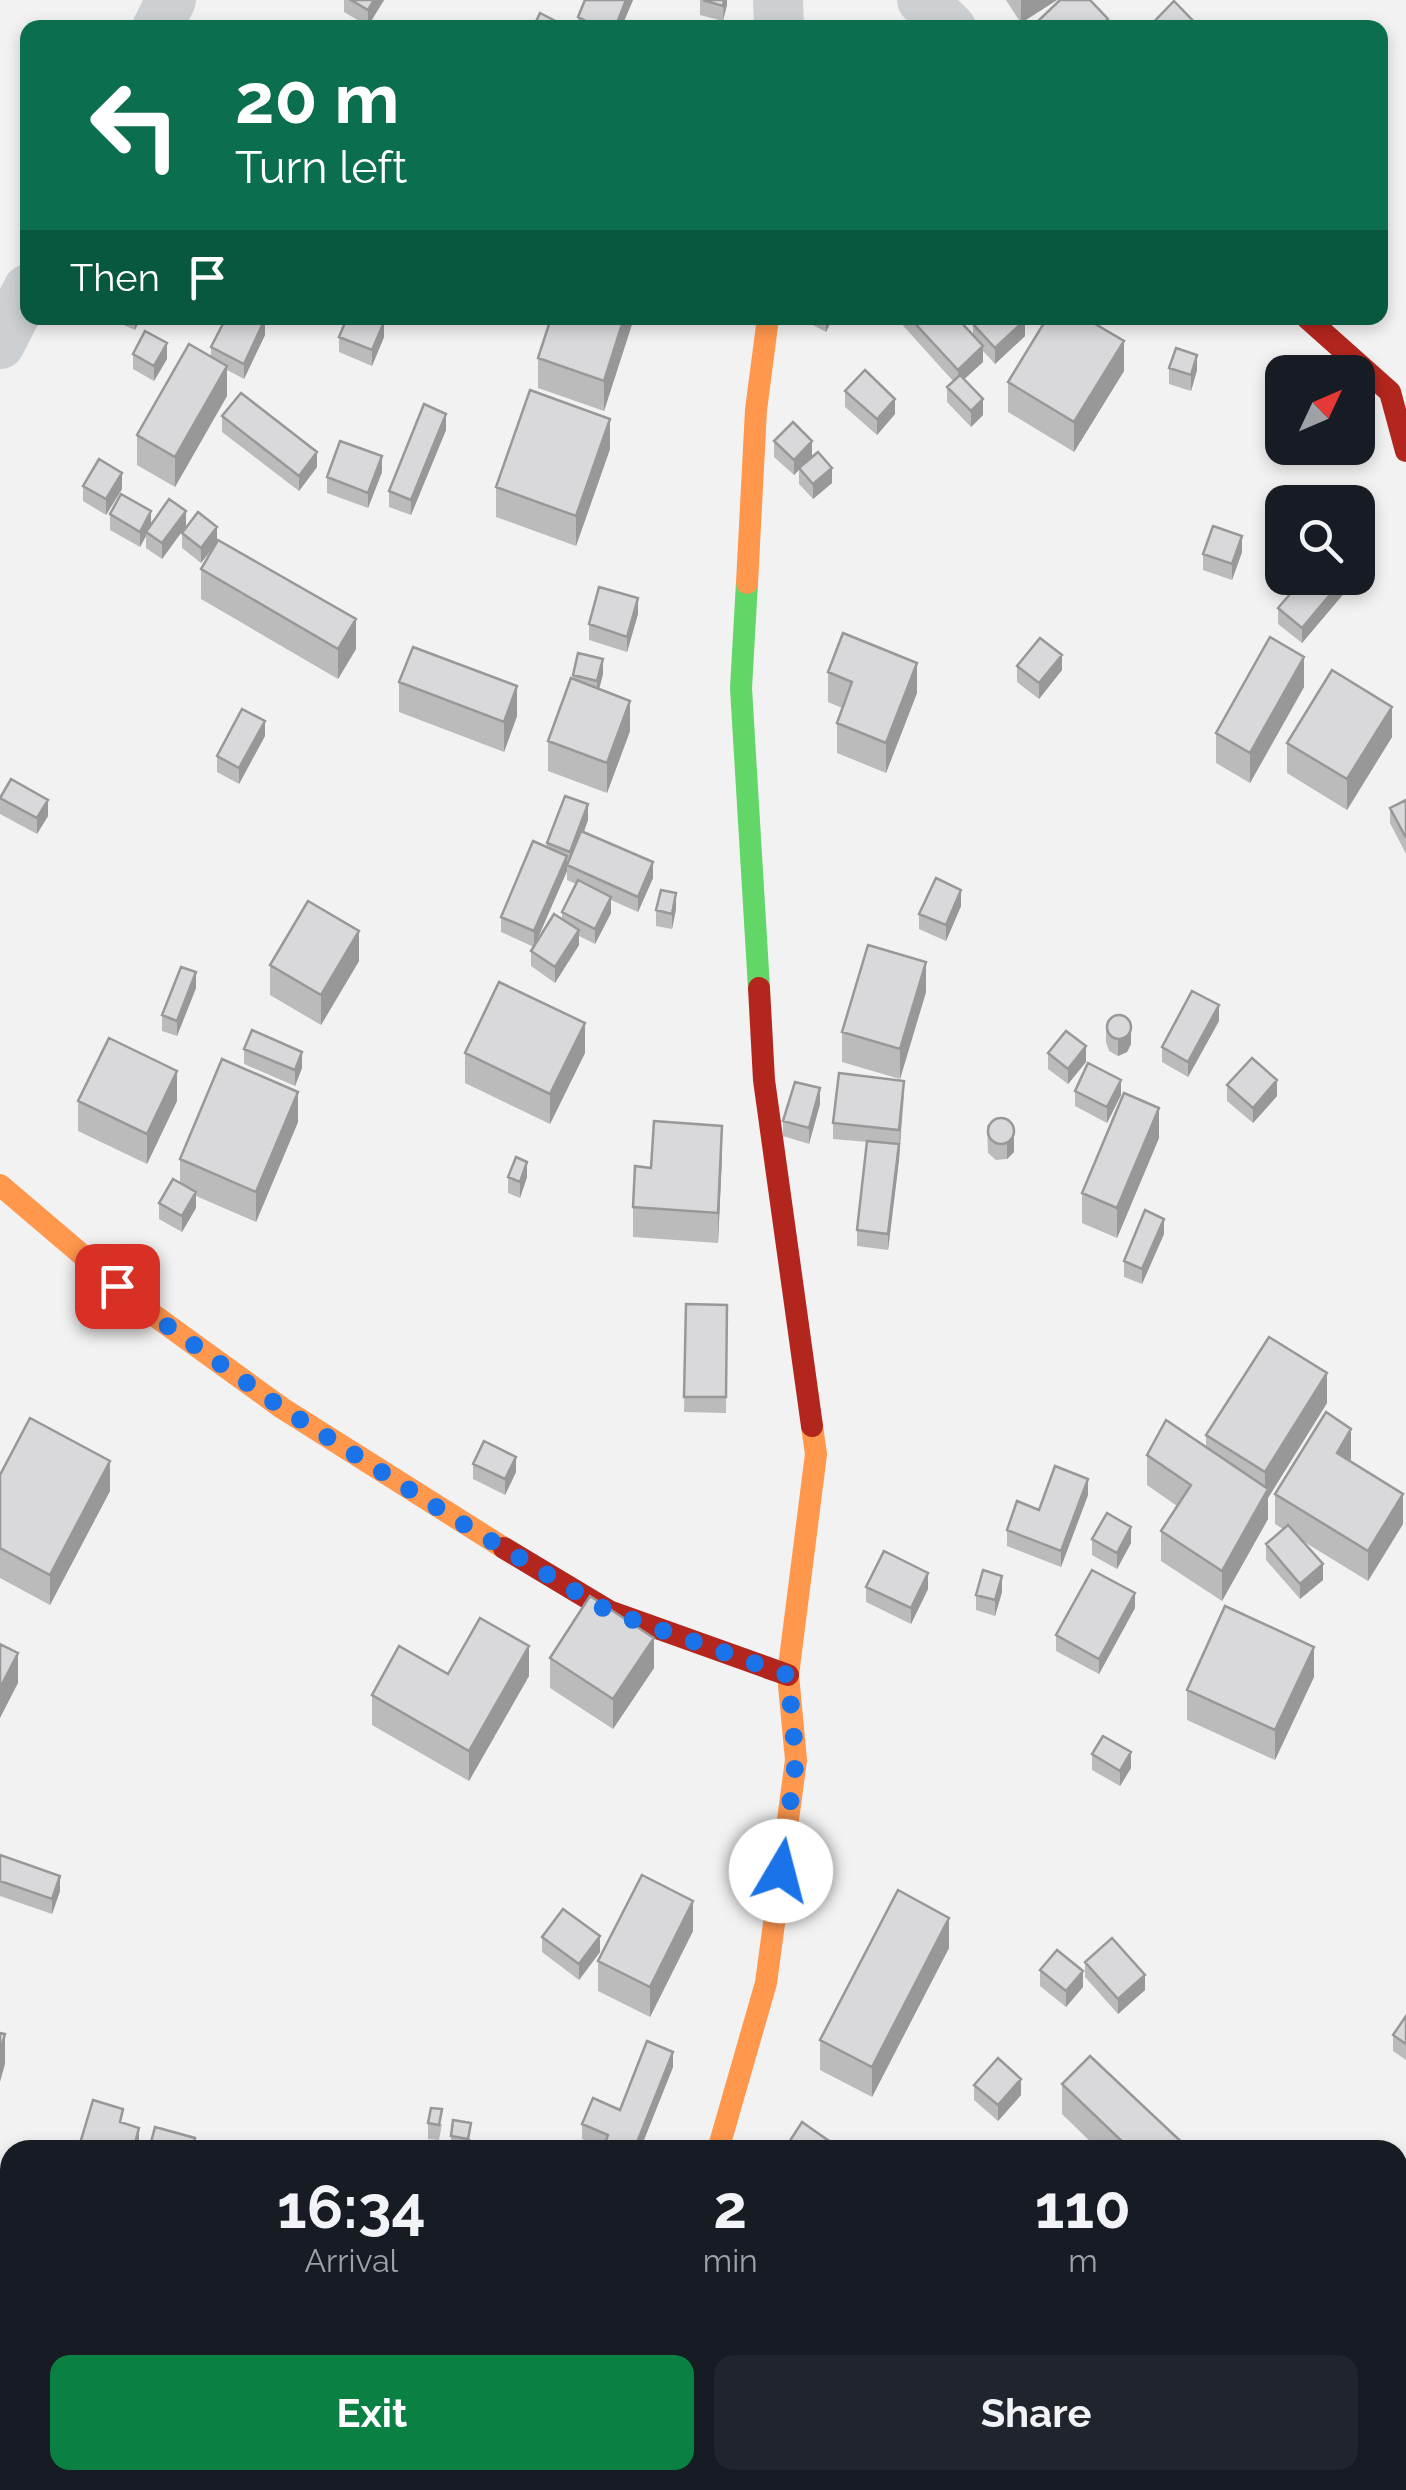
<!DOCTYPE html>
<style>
:root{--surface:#171b24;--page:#20242c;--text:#f1f3f6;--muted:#9ea1a6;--accent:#0b8043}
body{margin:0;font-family:Raleway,sans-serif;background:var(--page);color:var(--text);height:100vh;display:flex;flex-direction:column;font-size:38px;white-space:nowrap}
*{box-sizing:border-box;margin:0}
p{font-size:32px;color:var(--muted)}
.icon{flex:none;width:55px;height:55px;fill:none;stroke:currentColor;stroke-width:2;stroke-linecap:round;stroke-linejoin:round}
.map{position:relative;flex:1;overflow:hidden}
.details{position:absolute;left:0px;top:2140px;width:1408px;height:350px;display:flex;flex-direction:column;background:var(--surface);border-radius:30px 30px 0 0;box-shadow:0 5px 15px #0003}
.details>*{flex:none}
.top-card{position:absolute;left:20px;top:20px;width:1368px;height:305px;border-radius:20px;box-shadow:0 5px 15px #0003;background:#0b6e4f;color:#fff;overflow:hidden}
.needle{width:65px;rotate:46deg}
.fabs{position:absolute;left:1265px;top:355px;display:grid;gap:20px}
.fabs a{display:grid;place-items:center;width:110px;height:110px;border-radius:20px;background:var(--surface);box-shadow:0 5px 15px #0003;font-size:50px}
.pin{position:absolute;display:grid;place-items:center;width:85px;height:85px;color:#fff;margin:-42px;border-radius:20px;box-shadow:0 5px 15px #0006}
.me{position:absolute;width:110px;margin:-55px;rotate:8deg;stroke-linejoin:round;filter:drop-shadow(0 0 8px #0008)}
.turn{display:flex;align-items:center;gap:35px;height:210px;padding:0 50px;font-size:45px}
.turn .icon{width:130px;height:130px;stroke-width:2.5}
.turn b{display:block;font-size:70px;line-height:85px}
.then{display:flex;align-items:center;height:95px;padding:0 50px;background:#0003;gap:20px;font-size:38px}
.eta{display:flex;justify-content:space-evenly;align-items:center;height:170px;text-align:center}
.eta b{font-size:60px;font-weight:700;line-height:70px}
.button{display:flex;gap:20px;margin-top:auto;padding:20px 50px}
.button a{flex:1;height:115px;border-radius:20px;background:var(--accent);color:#fff;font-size:40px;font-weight:700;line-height:115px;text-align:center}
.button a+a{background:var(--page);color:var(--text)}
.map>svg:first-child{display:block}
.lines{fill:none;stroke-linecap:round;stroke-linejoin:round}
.street{stroke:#cdd0d3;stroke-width:50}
.fast{stroke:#63d668;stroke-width:22}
.slow{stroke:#ff974d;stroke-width:22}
.jam{stroke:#b3261e;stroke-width:22}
.wall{fill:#bbbbbc;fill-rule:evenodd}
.shaded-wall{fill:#989899}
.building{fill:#d9d9db;stroke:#989899;stroke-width:2.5}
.route{stroke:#1a73e8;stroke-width:18;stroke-dasharray:0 32.4}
</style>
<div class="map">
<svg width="1406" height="2490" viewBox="0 0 1406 2490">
<rect width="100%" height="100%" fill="#f2f2f2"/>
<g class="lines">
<path class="street" d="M778,0L779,28
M922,0L951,28
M157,28L171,0
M0,344L28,289
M676,2480L682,2490"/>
<path class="fast" d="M747,583L741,688L759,988"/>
<path class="slow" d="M747,583L756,410L768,318
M0,1185L148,1311L282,1408L504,1548
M718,2150L766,1983L796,1760L788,1675L816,1454L812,1426"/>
<path class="jam" d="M1307,318L1390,392L1406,451
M759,988L764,1080L812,1426
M504,1548L609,1611L788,1675"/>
</g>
<path class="wall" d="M344,0H384L368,26L344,12Z
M585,0H633L621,28H578V17Z
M700,0H727L723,21L700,15Z
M1006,0H1057L1021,23Z
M108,318H141L135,330Z
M634,318L604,411L538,388V358Z
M811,318H833L826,332L811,324Z
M898,318H957L973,335V324L1025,336L995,364L983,351V362L964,379L983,415L971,427L947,402V387L953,381L898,320Z
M265,335L244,379L227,370V396L175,487L137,465V435L211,356V347Z
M339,337H384L372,366L339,352Z
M133,354L167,359L154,381L133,369Z
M1169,368L1197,370L1191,391L1169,384Z
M1124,371L1074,452L1008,412V382Z
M845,391L895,414L877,435L845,407Z
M222,416L317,467L299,491L222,432Z
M446,430L411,515L389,507V491Z
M774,441L812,456L832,483L813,499L799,484V470L794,475L774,457Z
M610,449L576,546L496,517V487Z
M382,472L368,508L327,493V477Z
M83,486L122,489L106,515L83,501Z
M110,514L151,524L186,526L162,559L146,548V536L140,547L110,530Z
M182,533L217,540L356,649L338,679L201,599V569L213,548L201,563L182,548Z
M1242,552L1232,580L1203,570V554Z
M1304,578H1357L1302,643L1278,624V608Z
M638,614L627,652L589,640V624Z
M1017,666L1062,670L1039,699L1017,682Z
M828,672L917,693L886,773L837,753V723L842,708L828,702Z
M603,674L599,689L630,731L607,793L548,771V741L573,679V675Z
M399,682L517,716L504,752L399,712Z
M1304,687L1250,783L1216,763V733Z
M265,736L239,784L217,772V756Z
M1392,737L1347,810L1287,773V743Z
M0,798L48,816L37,834L0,814Z
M1406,800V854L1390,823V808Z
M588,820L584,832L653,878L638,912L611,900V913L595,944L579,936V945L555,983L531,966V951L534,947L501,932V917L547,847V843ZM567,867V880L576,884L562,912V919L534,946L567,871Z
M961,906L946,941L919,929V914Z
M676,909L672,929L656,926V910Z
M359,961L321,1025L270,995V965Z
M196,988L177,1036L162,1031V1015Z
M926,992L900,1079L842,1062V1032Z
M1219,1021L1188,1077L1162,1062V1047Z
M1106,1026L1131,1044L1127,1052L1118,1056L1109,1051L1106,1042Z
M244,1049L302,1068L295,1086L244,1064Z
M465,1053H585L550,1124L465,1083Z
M1048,1053L1086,1062L1068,1084L1048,1069Z
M1227,1085L1277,1096L1253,1123L1227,1101Z
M1075,1091L1121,1095L1107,1123L1075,1106Z
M904,1096L899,1160L888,1250L857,1246V1230L867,1142L833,1139V1123Z
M78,1101H177L147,1164L78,1131Z
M820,1104L809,1144L783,1136V1121Z
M995,1118L1014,1152L1007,1159L996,1160L988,1153L987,1126Z
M298,1122L256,1222L196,1196V1208L182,1232L159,1219V1203L180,1184V1159Z
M1159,1138L1117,1238L1082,1223V1193Z
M722,1156L718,1243L633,1237V1207L651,1168Z
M508,1177H527L520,1198L508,1193Z
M1164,1234L1142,1284L1124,1277V1261Z
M686,1304L727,1305L726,1413L684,1412Z
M1327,1403L1268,1498V1519L1222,1601L1161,1561V1531L1177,1506L1147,1485V1455L1206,1448V1435Z
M1351,1459L1350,1461L1403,1524L1368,1581L1301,1540L1323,1580L1300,1599L1266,1560V1544L1283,1529L1275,1524V1494Z
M473,1464L516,1472L505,1495L473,1479Z
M0,1475L110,1491L50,1605L0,1578Z
M1088,1495L1061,1567L1007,1546V1530L1039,1510Z
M1092,1539L1131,1543L1117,1569L1092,1555Z
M866,1587L928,1589L911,1624L866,1602Z
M1002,1592L995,1616L976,1610V1595Z
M1135,1608L1099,1674L1056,1651V1635Z
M550,1658L654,1668L613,1729L550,1688Z
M448,1674L529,1676L469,1781L372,1725V1695Z
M1314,1677L1275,1760L1187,1720V1690Z
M1092,1754L1131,1768L1120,1786L1092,1770Z
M0,1855L60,1891L52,1914L0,1896Z
M693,1931L650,2017L598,1991V1961Z
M542,1937L600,1952L579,1980L542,1952Z
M949,1948L872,2097L820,2070V2040Z
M1085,1962L1145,1990L1118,2014L1085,1977Z
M1040,1970L1083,1987L1066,2007L1040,1986Z
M1406,2016V2060L1393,2051V2035Z
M673,2067L640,2150H603L604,2149L582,2139V2124L620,2110Z
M1062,2084L1190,2150H1099L1062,2114Z
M974,2085L1021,2095L998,2121L974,2100Z
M428,2123L442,2124L439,2140L428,2139Z
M451,2136L471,2139L469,2150H451Z
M1398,2324L1406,2329V2394L1398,2389Z
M1406,2412V2440L1400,2437V2421Z
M393,2480H413L410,2487Z
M757,2480H882L886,2490H763Z
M885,2480H930L912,2490H890Z
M996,2480H1047L1052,2490H998Z
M1344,2480H1389V2483L1385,2490H1344Z"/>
<path class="shaded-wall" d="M374,0H384L368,26V10Z
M626,0H633L621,28H615Z
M724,0H727V5L723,21Z
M1021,0H1057L1021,23Z
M135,318H141L135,330Z
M624,318H634L604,411V381Z
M826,318H833L826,332Z
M265,319V335L244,379V364Z
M1025,320V336L995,364V348Z
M384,322V337L372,366V350Z
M1124,341V371L1074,452V422Z
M167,343V359L154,381V366Z
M983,346V362L958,385V370Z
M1197,355V370L1191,391V375Z
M227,366V396L175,487V457Z
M895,399V414L877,435V419Z
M983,399V415L971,427V411Z
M446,414V430L411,515V500Z
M610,419V449L576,546V516Z
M812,441V456L794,475V460Z
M317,452V467L299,491V476Z
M382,456V472L368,508V493Z
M832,468V483L813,499V484Z
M122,473V489L106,515V499Z
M151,511V527L146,532V536L140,547V532Z
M186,511V526L162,559V543Z
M217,527V542L201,563V548Z
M1242,536V552L1232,580V564Z
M1371,545V560L1358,577V561Z
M1344,578H1357L1302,643V628Z
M638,598V614L627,652V637Z
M356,619V649L338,679V649Z
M1062,655V670L1039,699V683Z
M1304,657V687L1250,783V753Z
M603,659V674L597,697V681Z
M917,663V693L886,773V743Z
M517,686V716L504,752V722Z
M630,701V731L607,793V763Z
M1392,707V737L1347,810V779Z
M265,721V736L239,784V768Z
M48,800V816L37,834V818Z
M588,804V820L570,868V852Z
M567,856V871L534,947V931Z
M653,862V878L638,912V897Z
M961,890V906L946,941V925Z
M676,893V909L672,929V914Z
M611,897V913L595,944V929Z
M579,930V945L555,983V967Z
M359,931V961L321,1025V995Z
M926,962V992L900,1079V1049Z
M196,972V988L177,1036V1021Z
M1219,1005V1021L1188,1077V1062Z
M585,1023V1053L550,1124V1094Z
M1131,1028V1044L1127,1052L1118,1056V1040Z
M1086,1046V1062L1068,1084V1069Z
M302,1052V1068L295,1086V1070Z
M177,1071V1101L147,1164V1134Z
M1121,1080V1095L1107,1123V1107Z
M1277,1080V1096L1253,1123V1108Z
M904,1081L899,1160L888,1250V1234L899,1146Z
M820,1088V1104L809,1144V1128Z
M298,1092V1122L256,1222V1192Z
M1159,1108V1138L1117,1238V1208Z
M722,1126V1156L718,1243V1213Z
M1014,1136V1152L1007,1159V1144Z
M527,1162V1177L520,1198V1182Z
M196,1192V1208L182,1232V1216Z
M1164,1219V1234L1142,1284V1269Z
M1327,1373V1403L1268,1498V1519L1222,1601V1571L1265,1494V1472Z
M1351,1429V1459L1337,1483V1453Z
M516,1457V1472L505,1495V1479Z
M110,1461V1491L50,1605V1575Z
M1088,1479V1495L1061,1567V1551Z
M1403,1494V1524L1368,1581V1551Z
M1131,1527V1543L1117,1569V1553Z
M1323,1564V1580L1300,1599V1584Z
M928,1573V1589L911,1624V1608Z
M1002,1576V1592L995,1616V1600Z
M1135,1593V1608L1099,1674V1659Z
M654,1638V1668L613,1729V1699Z
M529,1646V1676L469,1781V1751Z
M1314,1647V1677L1275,1760V1730Z
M18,1653V1683L0,1718V1688Z
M1131,1752V1768L1120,1786V1771Z
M60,1876V1891L52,1914V1899Z
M693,1901V1931L650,2017V1987Z
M949,1918V1948L872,2097V2067Z
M600,1936V1952L579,1980V1964Z
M1083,1971V1987L1066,2007V1991Z
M1145,1975V1990L1118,2014V1999Z
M5,2034V2064L0,2082V2052Z
M673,2052V2067L640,2150H634Z
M1021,2079V2095L998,2121V2105Z
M139,2128V2150H133Z
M902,2480H930L912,2490H896V2484Z
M1081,2480H1110L1085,2490H1081Z
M1382,2480H1389V2483L1385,2490H1376Z"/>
<path class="building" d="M351,0H374L368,10Z
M585,0H626L615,28H600L578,17Z
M703,0H724L723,6Z
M1060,0H1090L1108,19L1099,28H1044L1038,21Z
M1174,1L1200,28H1148Z
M540,13L569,28H533Z
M226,318H262L265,319L244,364L211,347Z
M347,318H374L384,322L372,350L339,337Z
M551,318H624L604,381L538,358Z
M910,318H957L983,346L958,370Z
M980,318H1023L1025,320L995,348L973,324Z
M1047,318H1085L1124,341L1074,422L1008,382Z
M145,331L167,343L154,366L133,354Z
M189,344L227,366L175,457L137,435Z
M1176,348L1197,355L1191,375L1169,368Z
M865,370L895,399L877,419L845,391Z
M960,375L983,399L971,411L947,387Z
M530,390L610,419L576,516L496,487Z
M241,393L317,452L299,476L222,416Z
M424,404L446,414L411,500L389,491Z
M793,422L812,441L794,460L774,441Z
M340,441L382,456L368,493L327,477Z
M818,452L832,468L813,484L799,468Z
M99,459L122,473L106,499L83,486Z
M121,494L151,511L140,532L110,514Z
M169,499L186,511L162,543L146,532Z
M198,512L217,527L201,548L182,533Z
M1213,526L1242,536L1232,564L1203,554Z
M1358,533L1371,545L1358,561Z
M218,540L356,619L338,649L201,569Z
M1304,578H1344L1302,628L1278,608Z
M599,587L638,598L627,637L589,624Z
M843,633L917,663L886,743L837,723L852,682L828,672Z
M1270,637L1304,657L1250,753L1216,733Z
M1040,638L1062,655L1039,683L1017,666Z
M413,647L517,686L504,722L399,682Z
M578,653L603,659L597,681L573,675Z
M1332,670L1392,707L1347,779L1287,743Z
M571,678L630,701L607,763L548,741Z
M242,709L265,721L239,768L217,756Z
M11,779L48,800L37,818L0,798Z
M565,796L588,804L570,852L547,843Z
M1406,800V838L1390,808Z
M581,831L653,862L638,897L567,865Z
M533,841L567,856L534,931L501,917Z
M936,878L961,890L946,925L919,914Z
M578,880L611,897L595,929L562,912Z
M661,890L676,893L672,914L656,910Z
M308,901L359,931L321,995L270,965Z
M554,914L579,930L555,967L531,951Z
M868,945L926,962L900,1049L842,1032Z
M181,967L196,972L177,1021L162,1015Z
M499,982L585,1023L550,1094L465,1053Z
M1192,991L1219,1005L1188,1062L1162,1047Z
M1107 1027a12 12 0 1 1 24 0a12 12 0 1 1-24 0Z
M252,1030L302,1052L295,1070L244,1049Z
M1066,1031L1086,1046L1068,1069L1048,1053Z
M109,1038L177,1071L147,1134L78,1101Z
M1252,1058L1277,1080L1253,1108L1227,1085Z
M222,1059L298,1092L256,1192L180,1159Z
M1088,1063L1121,1080L1107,1107L1075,1091Z
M839,1073L904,1081L899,1130L833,1123Z
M795,1082L820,1088L809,1128L783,1121Z
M1124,1093L1159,1108L1117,1208L1082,1193Z
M988 1131a13 13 0 1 1 26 0a13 13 0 1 1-26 0Z
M654,1121L722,1126L718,1213L633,1207L635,1166L651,1168Z
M867,1141L899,1144L888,1234L857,1230Z
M516,1157L527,1162L520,1182L508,1177Z
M173,1179L196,1192L182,1216L159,1203Z
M1145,1210L1164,1219L1142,1269L1124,1261Z
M686,1304L727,1305L726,1397H684Z
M1269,1337L1327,1373L1265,1472L1206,1435Z
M1326,1412L1351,1429L1337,1453L1403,1494L1368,1551L1275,1494Z
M30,1418L110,1461L50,1575L0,1548V1475Z
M1166,1420L1268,1489L1222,1571L1161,1531L1191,1485L1147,1455Z
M484,1441L516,1457L505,1479L473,1464Z
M1055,1466L1088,1479L1061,1551L1007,1530L1017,1501L1039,1510Z
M1107,1513L1131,1527L1117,1553L1092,1539Z
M1288,1525L1323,1564L1300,1584L1266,1544Z
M884,1551L928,1573L911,1608L866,1587Z
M983,1570L1002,1576L995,1600L976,1595Z
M1092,1570L1135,1593L1099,1659L1056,1635Z
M590,1596L654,1638L613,1699L550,1658Z
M1225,1606L1314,1647L1275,1730L1187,1690Z
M480,1618L529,1646L469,1751L372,1695L399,1646L448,1674Z
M0,1644L18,1653L0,1688Z
M1103,1736L1131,1752L1120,1771L1092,1754Z
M0,1855L60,1876L52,1899L0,1881Z
M642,1875L693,1901L650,1987L598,1961Z
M898,1890L949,1918L872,2067L820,2040Z
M563,1909L600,1936L579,1964L542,1937Z
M1112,1938L1145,1975L1118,1999L1085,1962Z
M1057,1950L1083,1971L1066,1991L1040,1970Z
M1406,2016V2044L1393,2035Z
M0,2033L5,2034L0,2052Z
M647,2041L673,2052L634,2150H603L608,2135L582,2124L593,2098L620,2110Z
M1090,2056L1190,2150H1131L1062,2084Z
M998,2058L1021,2079L998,2105L974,2085Z
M93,2100L123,2109L120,2122L139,2128L133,2150H78Z
M431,2108L442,2109L439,2125L428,2123Z
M453,2120L471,2123L468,2139L451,2136Z
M802,2122L829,2141L824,2150H784Z
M155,2127L195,2138L192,2150H149Z
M1398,2324L1406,2329V2378L1398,2373Z
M1406,2412V2425L1400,2421Z
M254,2480H294L293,2490H253Z
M774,2480H882L886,2486L879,2490H780Z
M1000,2480H1047L1052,2490H1005Z
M1289,2480H1312L1322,2488L1320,2490H1282Z
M1348,2480H1382L1376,2490H1365Z"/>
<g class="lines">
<path class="route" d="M117,1286L148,1312L282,1408L455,1519L608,1611L788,1675L796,1760L781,1871"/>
</g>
</svg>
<div class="fabs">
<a><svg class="needle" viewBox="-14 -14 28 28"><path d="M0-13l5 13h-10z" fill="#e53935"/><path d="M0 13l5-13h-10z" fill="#9ea1a6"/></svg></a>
<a><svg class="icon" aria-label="search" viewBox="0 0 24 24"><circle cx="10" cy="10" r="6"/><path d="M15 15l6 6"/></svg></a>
</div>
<div class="pin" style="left:117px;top:1286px;background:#d93025"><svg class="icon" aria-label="arrive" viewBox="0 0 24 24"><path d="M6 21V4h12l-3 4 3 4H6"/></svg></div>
<svg class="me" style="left:781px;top:1871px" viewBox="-20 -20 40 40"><circle r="19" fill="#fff"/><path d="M0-13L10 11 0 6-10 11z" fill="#1a73e8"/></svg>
<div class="top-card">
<div class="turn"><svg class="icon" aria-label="left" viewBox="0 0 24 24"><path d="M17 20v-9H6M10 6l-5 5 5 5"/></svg><div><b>20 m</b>Turn left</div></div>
<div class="then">Then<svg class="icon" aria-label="arrive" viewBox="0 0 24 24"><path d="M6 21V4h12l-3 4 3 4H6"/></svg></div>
</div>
<section class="details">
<div class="eta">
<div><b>16:34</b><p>Arrival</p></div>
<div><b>2</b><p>min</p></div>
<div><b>110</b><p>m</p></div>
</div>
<div class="button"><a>Exit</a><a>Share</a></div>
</section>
</div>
